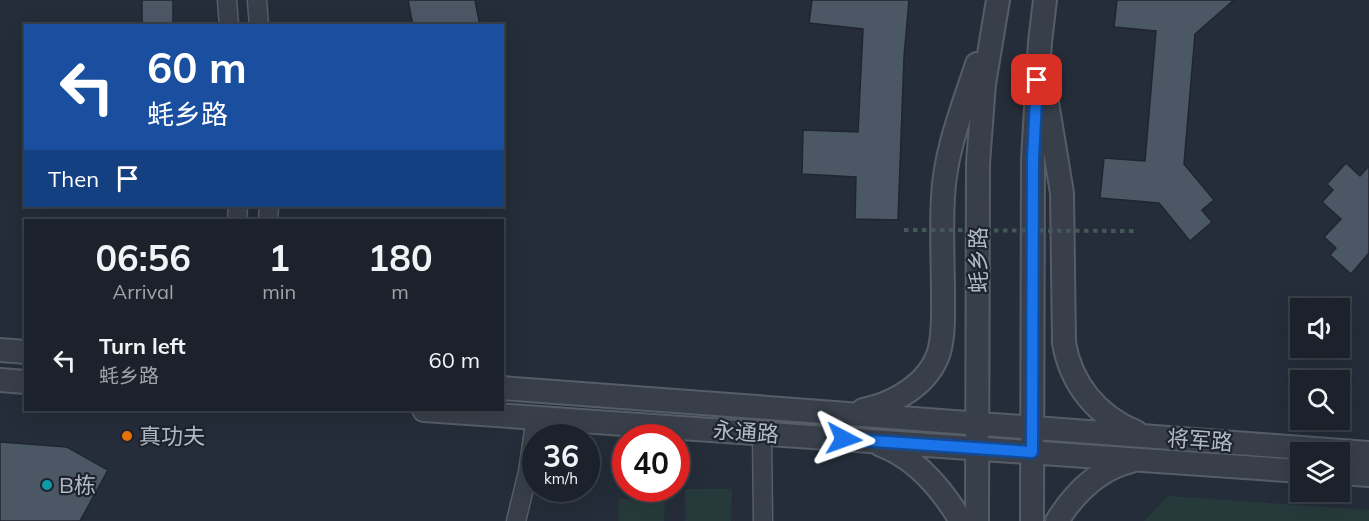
<!DOCTYPE html>
<meta charset="utf-8">
<style>
:root{--surface:#1b222b;--page:#242a33;--text:#f1f3f6;--muted:#a0a4a9;--line:#393f47}
body{margin:0;font-family:Mulish,"Noto Sans SC",sans-serif;background:var(--page);color:var(--text);height:100vh;display:flex;flex-direction:column;font-size:22px;white-space:nowrap}
*{box-sizing:border-box;margin:0}
p{font-size:20px;color:var(--muted)}
.icon{flex:none;width:33px;height:33px;fill:none;stroke:currentColor;stroke-width:2;stroke-linecap:round;stroke-linejoin:round}
.map{position:relative;flex:1;overflow:hidden}
.panel{position:absolute;left:24px;top:219px;width:480px;height:192px;display:flex;flex-direction:column;background:var(--surface);border-radius:0px;box-shadow:0 6px 24px #0002,0 0 0 2px var(--line)}
.panel>*{flex:none}
.banner{position:absolute;left:24px;top:24px;width:480px;height:183px;border-radius:0px;box-shadow:0 6px 24px #0002,0 0 0 2px var(--line);background:#1a4fa0;color:#fff;overflow:hidden}
.controls{position:absolute;left:1290px;top:298px;display:grid;gap:12px}
.controls a{display:grid;place-items:center;width:60px;height:60px;border-radius:0px;background:var(--surface);box-shadow:0 6px 24px #0002,0 0 0 2px var(--line);font-size:30px}
.speed{position:absolute;left:522px;top:424px;display:flex;gap:12px;font-size:30px;font-weight:700;text-align:center}
.speed>*{display:grid;place-content:center;width:78px;height:78px;border-radius:50%;background:var(--surface);box-shadow:0 6px 24px #0002,0 0 0 2px var(--line);line-height:1}
.speed small{font-size:15px;font-weight:400}
.speed .limit{border:9px solid #d22;background:#fff;color:#111}
.pin{position:absolute;display:grid;place-items:center;width:51px;height:51px;color:#fff;margin:-26px;border-radius:12px;box-shadow:0 3px 9px #0006}
.me{position:absolute;width:66px;margin:-33px;rotate:94deg;stroke-linejoin:round;filter:drop-shadow(0 0 4px #0008)}
.turn{display:flex;align-items:center;gap:21px;height:126px;padding:0 24px;font-size:27px}
.turn .icon{width:78px;height:78px;stroke-width:2.5}
.turn b{display:block;font-size:42px;line-height:51px}
.then{display:flex;align-items:center;height:57px;padding:0 24px;background:#0003;gap:12px;font-size:22px}
.eta{display:flex;justify-content:space-evenly;align-items:center;height:102px;text-align:center}
.eta b{font-size:36px;font-weight:700;line-height:42px}
ul{padding:0;list-style:none}
li{display:flex;align-items:center;gap:18px;height:78px;padding:0 24px}
li div{flex:1}
li b{display:block;font-size:22px}
li em{font-style:normal}
.map>svg:first-child{display:block}
.green{fill:#273a3b}
.building{fill:#4c5765;stroke:#1f2630;stroke-width:1.5}
.lines{fill:none;stroke-linecap:round;stroke-linejoin:round}
.minor-casing{stroke:#565d67;stroke-width:21}
.tertiary-casing{stroke:#565d67;stroke-width:26}
.minor{stroke:#383f4a;stroke-width:18}
.tertiary{stroke:#383f4a;stroke-width:22}
.path-bridge{stroke:#465759;stroke-width:4;stroke-dasharray:4.5 4.5;stroke-linecap:butt}
.route-casing{stroke:#114b97;stroke-width:15}
.route{stroke:#1a73e8;stroke-width:10}
.food-dot{fill:#e8710a;stroke:#1d242e;stroke-width:2}
.culture-dot{fill:#0f9aa8;stroke:#1d242e;stroke-width:2}
.labels{text-anchor:middle;stroke-width:4.5;stroke-linejoin:round;paint-order:stroke}
.street-label{font-size:22px;fill:#b3bac5;stroke:#1d242e}
.poi-label{font-size:22px;fill:#b3bac5;stroke:#1d242e;text-anchor:start}
</style>
<div class="map">
<svg width="1369" height="521" viewBox="0 0 1369 521">
<rect width="100%" height="100%" fill="#242d39"/>
<path class="green" d="M685,489H732L731,521H685Z
M1168,496L1369,510V521H1144Z
M619,499H665L664,521H619Z"/>
<path class="building" d="M142,0H173V26H142Z
M408,0H475L480,26H413Z
M812,0H909L904,57L898,220L855,219L856,177L802,174L803,130L858,132L863,29L809,23Z
M1117,0H1234L1195,34L1184,164L1214,200L1202,210L1212,222L1190,241L1159,203L1100,198L1104,158L1145,161L1156,31L1114,27Z
M1346,163L1360,176L1369,166V253L1351,274L1330,255L1336,248L1324,237L1341,219L1322,202L1333,190L1327,184Z
M0,442L67,447L108,470L80,521H0Z"/>
<g class="lines">
<g class="minor-casing">
<path id="minor" d="M227,0L229,26
M257,0L259,26
M237,220L238,206
M268,220L269,206
M762,433L763,521
M516,521L528,472L536,417"/>
</g>
<g class="tertiary-casing">
<path id="tertiary" d="M1045,90L1062,193L1064,343C1071,384 1097,416 1136,432
M0,350L26,352
M0,380L26,382
M502,388L1369,453
M424,410L1300,471
M863,410C894,404 929,384 939,352C944,334 943,315 943,297C943,264 941,230 943,197C945,151 963,107 977,64
M881,445C916,458 942,489 961,521
M1340,473L1369,475
M977,521L978,163L984,84L998,0
M1032,521L1033,159L1040,42L1045,0
M1057,521C1074,494 1098,469 1131,461"/>
</g>
<use href="#minor" class="minor"/>
<use href="#tertiary" class="tertiary"/>
<path class="path-bridge" d="M904,230L1134,231"/>
</g>
<g class="lines">
<g class="route-casing">
<path id="route" d="M844,439L1032,452L1033,159L1037,80"/>
</g>
<use href="#route" class="route"/>
</g>
<circle class="food-dot" cx="127" cy="436" r="6"/>
<circle class="culture-dot" cx="47" cy="485" r="6"/>
<g class="labels">
<g class="street-label">
<text transform="translate(978 260) rotate(-90)" y="8">蚝乡路</text>
<text transform="translate(746 432) rotate(4)" y="8">永通路</text>
<text transform="translate(1200 440) rotate(4)" y="8">将军路</text>
</g>
<g class="poi-label">
<text x="139" y="444">真功夫</text>
<text x="59" y="493">B栋</text>
</g>
</g>
</svg>
<div class="controls">
<a><svg class="icon" aria-label="sound" viewBox="0 0 24 24"><path d="M4 9h4l5-4v14l-5-4H4zM17 9q2 3 0 6"/></svg></a>
<a><svg class="icon" aria-label="search" viewBox="0 0 24 24"><circle cx="10" cy="10" r="6"/><path d="M15 15l6 6"/></svg></a>
<a><svg class="icon" aria-label="layers" viewBox="0 0 24 24"><path d="M12 4l9 5-9 5-9-5zM3 14l9 5 9-5"/></svg></a>
</div>
<div class="speed"><div>36<small>km/h</small></div><div class="limit">40</div></div>
<div class="pin" style="left:1037px;top:80px;background:#d93025"><svg class="icon" aria-label="arrive" viewBox="0 0 24 24"><path d="M6 21V4h12l-3 4 3 4H6"/></svg></div>
<svg class="me" style="left:844px;top:439px" viewBox="-20 -20 40 40"><path d="M0-17L14 15 0 8-14 15z" fill="#1a73e8" stroke="#fff" stroke-width="4"/></svg>
<div class="banner">
<div class="turn"><svg class="icon" aria-label="left" viewBox="0 0 24 24"><path d="M17 20v-9H6M10 6l-5 5 5 5"/></svg><div><b>60 m</b>蚝乡路</div></div>
<div class="then">Then<svg class="icon" aria-label="arrive" viewBox="0 0 24 24"><path d="M6 21V4h12l-3 4 3 4H6"/></svg></div>
</div>
<section class="panel">
<div class="eta">
<div><b>06:56</b><p>Arrival</p></div>
<div><b>1</b><p>min</p></div>
<div><b>180</b><p>m</p></div>
</div>
<ul>
<li><svg class="icon" aria-label="left" viewBox="0 0 24 24"><path d="M17 20v-9H6M10 6l-5 5 5 5"/></svg><div><b>Turn left</b><p>蚝乡路</p></div><em>60 m</em></li>
</ul>
</section>
</div>
